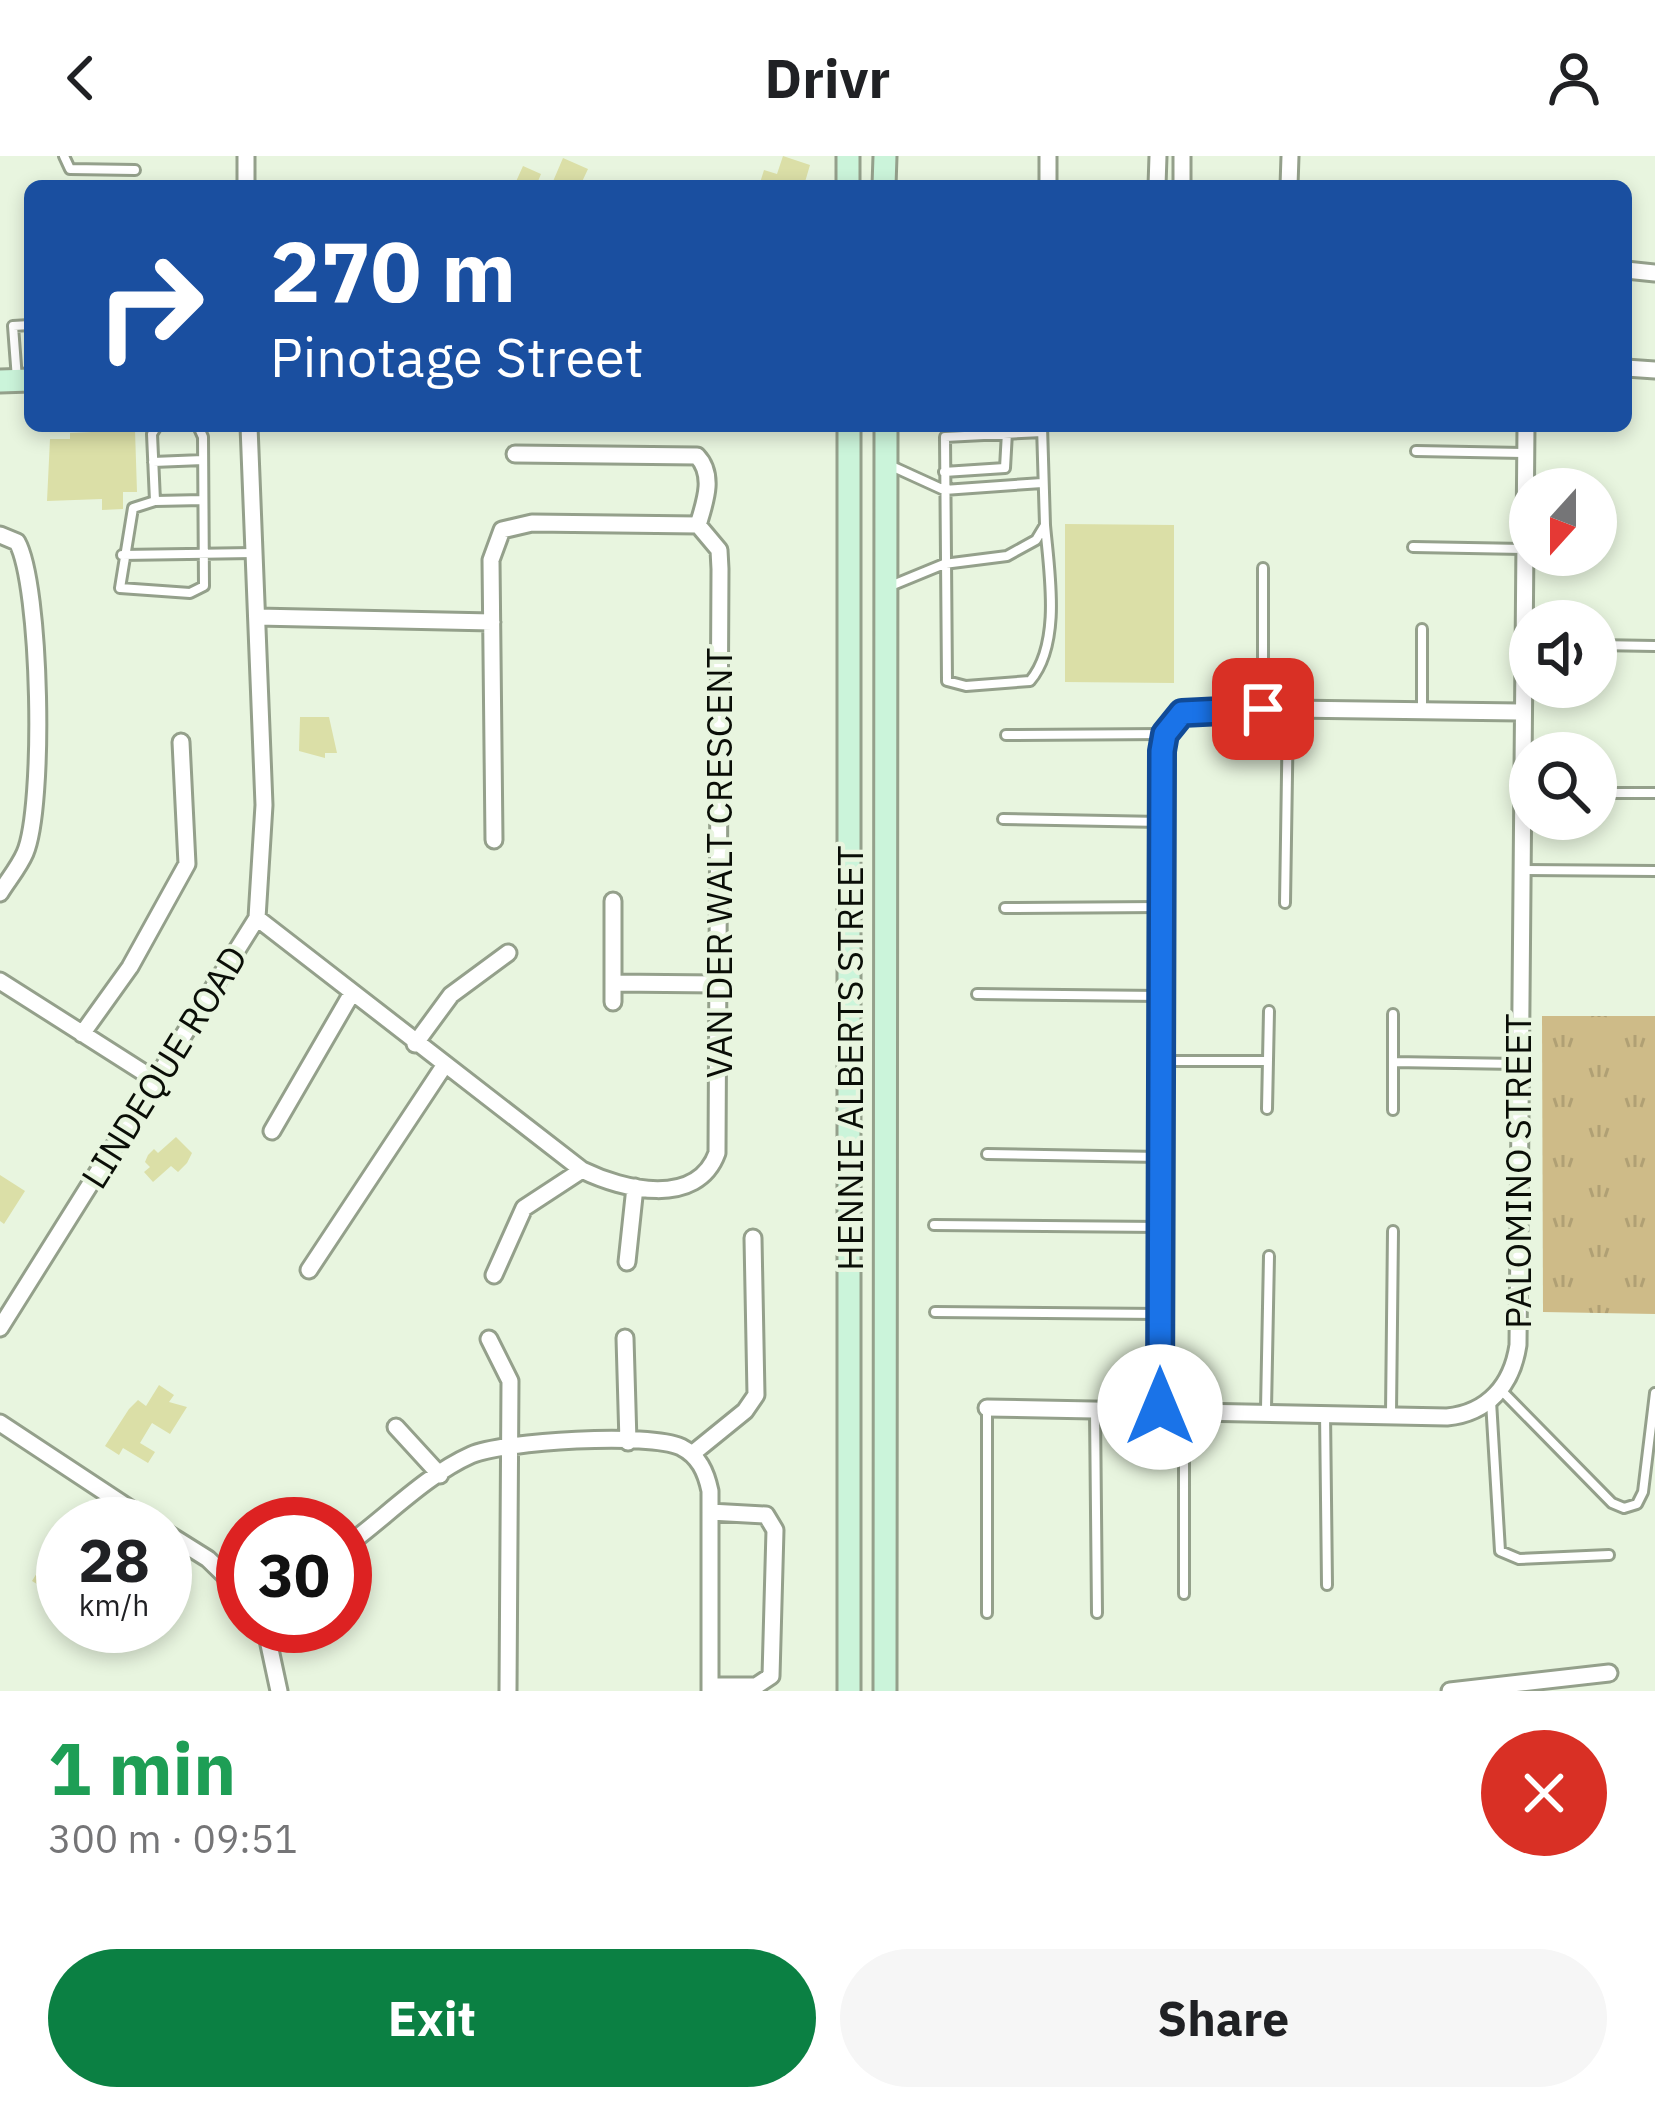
<!DOCTYPE html>
<meta charset="utf-8">
<style>
:root{--surface:#fff;--page:#f6f6f6;--text:#202124;--muted:#757577;--accent:#0b8043}
body{margin:0;font-family:"IBM Plex Sans",sans-serif;background:var(--page);color:var(--text);height:100vh;display:flex;flex-direction:column;font-size:45px;white-space:nowrap}
*{box-sizing:border-box;margin:0}
p{font-size:39px;color:var(--muted)}
.icon{flex:none;width:66px;height:66px;fill:none;stroke:currentColor;stroke-width:2;stroke-linecap:round;stroke-linejoin:round}
.map{position:relative;height:1535px;overflow:hidden}
.side{display:flex;flex-direction:column;background:var(--surface);flex:1}
.side>*{flex:none}
.banner{position:absolute;left:24px;top:24px;width:1608px;height:252px;border-radius:18px;box-shadow:0 6px 18px #0003;background:#1a4fa0;color:#fff;overflow:hidden}
.needle{width:78px;rotate:201deg}
.buttons{position:absolute;left:1509px;top:312px;display:grid;gap:24px}
.buttons a{display:grid;place-items:center;width:108px;height:108px;border-radius:50%;background:var(--surface);box-shadow:0 6px 18px #0003;font-size:60px}
.speed{position:absolute;left:36px;top:1341px;display:flex;gap:24px;font-size:60px;font-weight:700;text-align:center}
.speed>*{display:grid;place-content:center;width:156px;height:156px;border-radius:50%;background:var(--surface);box-shadow:0 6px 18px #0003;line-height:1}
.speed small{font-size:30px;font-weight:400}
.speed .limit{border:18px solid #d22;background:#fff;color:#111}
.pin{position:absolute;display:grid;place-items:center;width:102px;height:102px;color:#fff;margin:-51px;border-radius:24px;box-shadow:0 6px 18px #0006}
.me{position:absolute;width:132px;margin:-66px;rotate:0deg;stroke-linejoin:round;filter:drop-shadow(0 0 9px #0008)}
.turn{display:flex;align-items:center;gap:42px;height:252px;padding:0 48px;font-size:54px}
.turn .icon{width:156px;height:156px;stroke-width:2.5}
.turn b{display:block;font-size:84px;line-height:102px}
.round{display:grid;place-items:center;flex:none;width:126px;height:126px;border-radius:63px;background:var(--page)}
.summary{display:flex;align-items:center;justify-content:space-between;height:204px;padding:0 48px}
h1{font-size:72px;font-weight:700;line-height:90px;color:#1e9e55}
.button{display:flex;gap:24px;margin-top:auto;padding:24px 48px}
.button a{flex:1;height:138px;border-radius:72px;background:var(--accent);color:#fff;font-size:48px;font-weight:700;line-height:138px;text-align:center}
.button a+a{background:var(--page);color:var(--text)}
header{display:flex;justify-content:space-between;align-items:center;height:156px;padding:0 48px;background:var(--surface);font-size:54px;font-weight:700}
.map>svg:first-child{display:block}
.grass{fill:url(#grass-tufts)}
.building{fill:#dbdfa7}
.lines{fill:none;stroke-linecap:round;stroke-linejoin:round}
.lane-casing{stroke:#94a08b;stroke-width:14}
.street-casing{stroke:#94a08b;stroke-width:21}
.secondary-casing{stroke:#94a08b;stroke-width:27}
.lane{stroke:#fff;stroke-width:8}
.street{stroke:#fff;stroke-width:15}
.secondary{stroke:#cbf4da;stroke-width:21}
.route-casing{stroke:#114b97;stroke-width:30}
.route{stroke:#1a73e8;stroke-width:21}
.labels{text-anchor:middle;stroke-width:9;stroke-linejoin:round;paint-order:stroke}
.street-label{font-size:36px;fill:#0a0e07;stroke:#e8f5df}
</style>
<header><svg class="icon" aria-label="back" viewBox="0 0 24 24"><path d="M15 5l-7 7 7 7"/></svg>Drivr<svg class="icon" aria-label="person" viewBox="0 0 24 24"><circle cx="12" cy="8" r="4"/><path d="M4 21q1-7 8-7t8 7"/></svg></header>
<div class="map">
<svg width="1655" height="1535" viewBox="0 0 1655 1535">
<defs>
<pattern id="grass-tufts" width="24" height="20" patternUnits="userSpaceOnUse" patternTransform="scale(3)"><rect width="24" height="20" fill="#cebb88"/><path d="M3 7l-1-3M5 7V3M7 7l1-3M15 17l-1-3M17 17v-4M19 17l1-3" fill="none" stroke="#b0a074"/></pattern>
</defs>
<rect width="100%" height="100%" fill="#e8f5df"/>
<path class="grass" d="M1542,860H1655V1158L1543,1156Z"/>
<path class="building" d="M783,0L810,9L805,26L815,30H759L764,14L777,18Z
M563,2L588,13L580,30H551Z
M523,10L541,18L536,30H514Z
M135,274L137,336H123V353L102,354V343L47,345L50,283H70V277Z
M1065,368L1174,369V527L1065,526Z
M300,561H329L337,597H325V602L299,595Z
M176,981L192,997L187,1007L178,1016L171,1010L153,1026L144,1016L150,1011L145,1006L148,999L154,993L158,997Z
M0,1019L25,1035L4,1068L0,1065Z
M159,1229L174,1239L169,1246L187,1251L170,1278L152,1267L140,1287L155,1296L148,1307L123,1292L119,1299L105,1290L129,1253L138,1244L146,1250Z
M63,1374V1444L32,1425Z"/>
<g class="lines">
<g class="lane-casing">
<path id="lane" d="M64,0L70,13L135,14
M17,223L13,170L30,169
M198,270L203,281L204,430L190,437L120,432L133,352L155,345L203,344
M1042,276L945,281L947,525L966,530L1030,525C1062,487 1049,415 1045,369
M1416,295L1523,297
M153,306L203,304
M887,308L944,334L1042,327
M944,316L1005,312L1007,276
M155,345L152,278L157,270
M1413,391L1524,393
M122,399L253,397
M1263,412V553
M888,431L944,408L1007,400L1036,384L1045,369L1042,270
M1596,489L1655,490
M1422,554V473
M1006,579L1165,578
M1596,637H1655
M1003,663L1161,666
M1525,714L1655,715
M1285,747L1288,554
M1005,752L1160,751
M977,838L1160,840
M1161,905H1268
M1393,906L1518,908
M1267,953L1269,855
M1393,954V858
M987,998L1160,1001
M934,1069L1160,1071
M935,1156L1160,1158
M1501,1234L1612,1347L1624,1352L1637,1348L1643,1336L1655,1237
M1491,1245L1500,1395L1519,1403L1609,1399
M1266,1253L1269,1100
M1095,1254L1097,1457
M1184,1254V1438
M987,1255V1457
M1325,1256L1327,1429
M1391,1257L1393,1075"/>
</g>
<g class="street-casing">
<path id="street" d="M1048,0V30
M1182,0V30
M246,30V0
M1157,30L1158,0
M1289,30L1290,0
M1626,114L1655,117
M1626,212L1655,214
M515,298L697,300C715,319 705,346 698,369
M0,379L17,386C41,429 45,651 25,697C19,711 8,724 0,737
M257,461L492,466
M613,745V846
M257,762L582,1014C623,1034 697,1052 717,997L720,413L719,394L698,369L532,367L502,374L491,404L494,684
M0,825L157,925
M613,827L718,828
M82,878L130,811L187,708L181,586
M415,888L451,839L508,797
M272,975L352,837
M627,1106L635,1031
M309,1114L444,910
M494,1119L524,1052L582,1014
M0,1172L257,762L264,649L249,270
M625,1182L628,1286
M489,1183L510,1225L508,1535
M1160,1251L1165,578L1182,557L1203,552L1520,556
M987,1252L1447,1261C1488,1257 1512,1229 1518,1189L1526,270
M0,1267L153,1368
M396,1271L440,1319
M692,1298L745,1255L756,1239L753,1082
M165,1376L208,1403L243,1437
M345,1391C385,1362 426,1319 471,1299C504,1285 649,1276 681,1291C699,1300 706,1316 710,1335V1535
M265,1470L279,1535
M710,1530H756L771,1520L775,1374L766,1359L710,1356
M1450,1535L1609,1517"/>
</g>
<g class="secondary-casing">
<path id="secondary" d="M848,0V30
M884,30L885,0
M0,225L30,224
M849,1535V270
M885,1535L886,270"/>
</g>
<use href="#lane" class="lane"/>
<use href="#street" class="street"/>
<use href="#secondary" class="secondary"/>
</g>
<g class="lines">
<g class="route-casing">
<path id="route" d="M1160,1251L1162,595L1165,578L1182,557L1263,553"/>
</g>
<use href="#route" class="route"/>
</g>
<g class="labels">
<g class="street-label">
<text transform="translate(719 707) rotate(-90)" y="13">VAN DER WALT CRESCENT</text>
<text transform="translate(850 902) rotate(-90)" y="13">HENNIE ALBERTS STREET</text>
<text transform="translate(164 911) rotate(-58)" y="13">LINDEQUE ROAD</text>
<text transform="translate(1518 1015) rotate(-90)" y="13">PALOMINO STREET</text>
</g>
</g>
</svg>
<div class="buttons">
<a><svg class="needle" viewBox="-14 -14 28 28"><path d="M0-13l5 13h-10z" fill="#e53935"/><path d="M0 13l5-13h-10z" fill="#757577"/></svg></a>
<a><svg class="icon" aria-label="sound" viewBox="0 0 24 24"><path d="M4 9h4l5-4v14l-5-4H4zM17 9q2 3 0 6"/></svg></a>
<a><svg class="icon" aria-label="search" viewBox="0 0 24 24"><circle cx="10" cy="10" r="6"/><path d="M15 15l6 6"/></svg></a>
</div>
<div class="speed"><div>28<small>km/h</small></div><div class="limit">30</div></div>
<div class="pin" style="left:1263px;top:553px;background:#d93025"><svg class="icon" aria-label="arrive" viewBox="0 0 24 24"><path d="M6 21V4h12l-3 4 3 4H6"/></svg></div>
<svg class="me" style="left:1160px;top:1251px" viewBox="-20 -20 40 40"><circle r="19" fill="#fff"/><path d="M0-13L10 11 0 6-10 11z" fill="#1a73e8"/></svg>
<div class="banner">
<div class="turn"><svg class="icon" aria-label="right" viewBox="0 0 24 24"><path d="M7 20v-9h11M14 6l5 5-5 5"/></svg><div><b>270 m</b>Pinotage Street</div></div>
</div>
</div>
<section class="side">
<div class="summary"><div><h1>1 min</h1><p>300 m · 09:51</p></div><a class="round" style="background:#d93025;color:#fff"><svg class="icon" aria-label="close" viewBox="0 0 24 24"><path d="M6 6l12 12M18 6L6 18"/></svg></a></div>
<div class="button"><a>Exit</a><a>Share</a></div>
</section>
